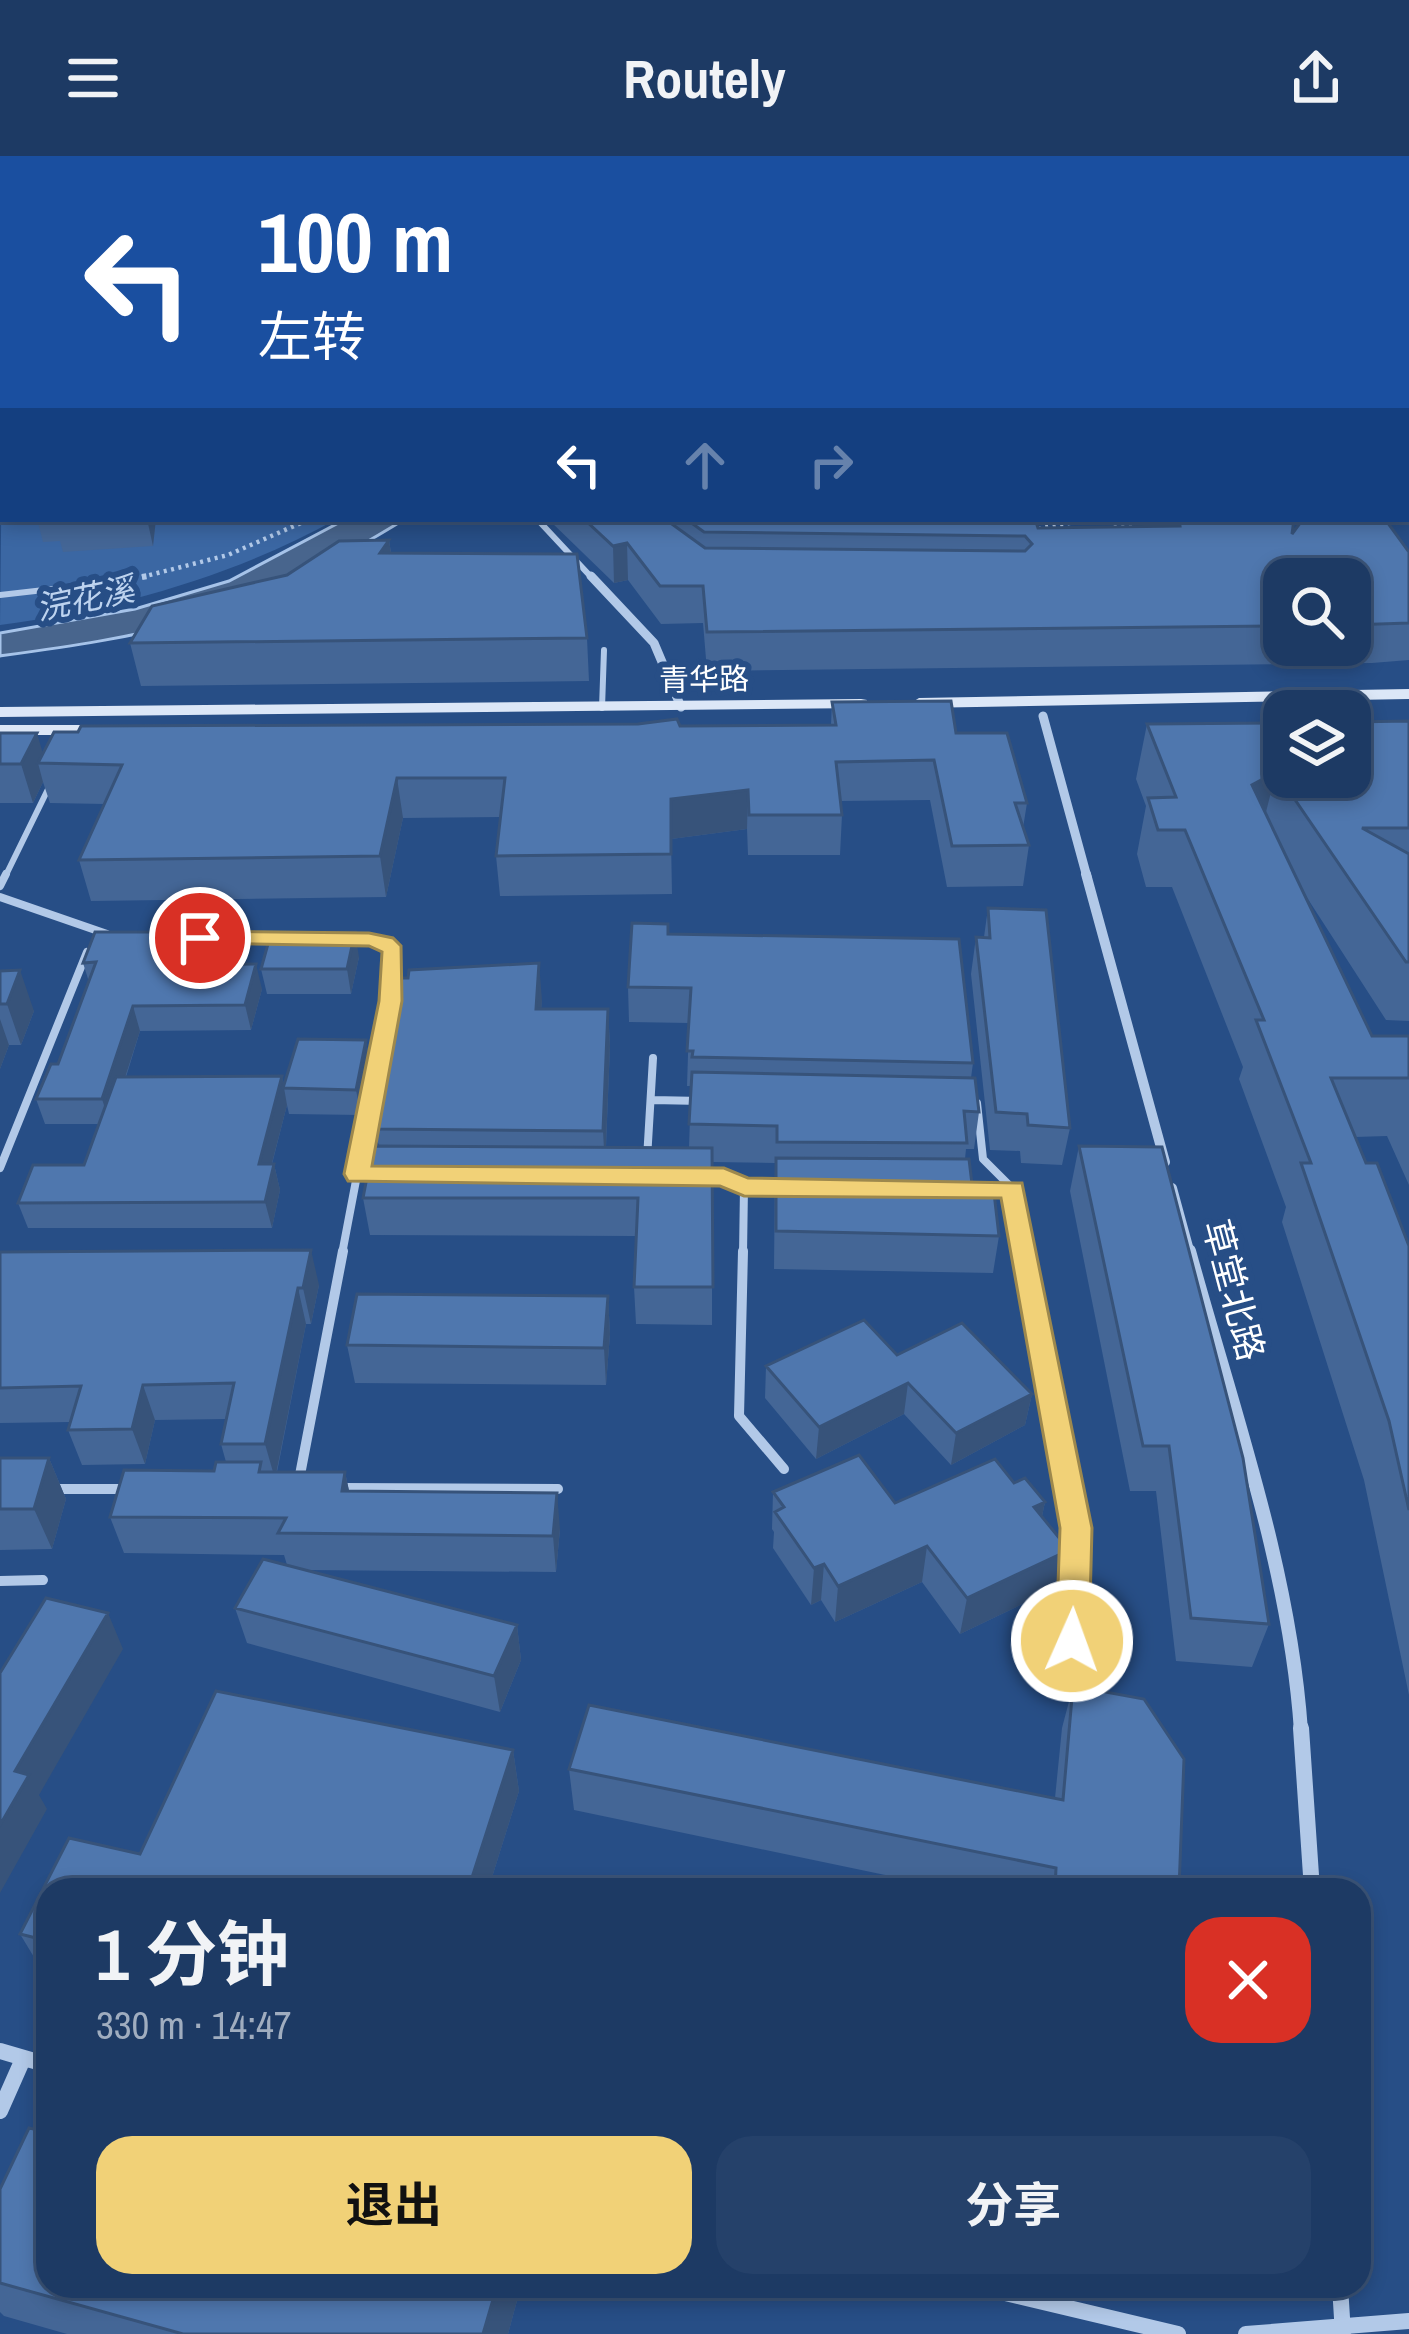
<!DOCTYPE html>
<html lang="zh">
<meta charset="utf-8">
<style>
:root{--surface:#1d3a64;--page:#25416a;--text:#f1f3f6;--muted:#a0adbf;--line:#3b5478;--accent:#f1d177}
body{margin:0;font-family:"Archivo Narrow","Noto Sans SC",sans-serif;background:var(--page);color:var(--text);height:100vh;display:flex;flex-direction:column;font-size:45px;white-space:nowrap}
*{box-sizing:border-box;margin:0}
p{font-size:39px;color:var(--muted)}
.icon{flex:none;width:66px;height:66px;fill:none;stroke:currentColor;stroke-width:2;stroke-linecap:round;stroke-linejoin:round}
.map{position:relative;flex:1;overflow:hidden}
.drawer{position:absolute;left:36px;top:1722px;width:1335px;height:420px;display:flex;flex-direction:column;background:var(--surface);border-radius:36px;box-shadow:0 6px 18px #0003,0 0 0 3px var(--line)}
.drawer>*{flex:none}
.top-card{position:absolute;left:0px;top:0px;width:1410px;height:366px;box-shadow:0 6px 18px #0003,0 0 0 3px var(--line);background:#1a4fa0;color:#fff;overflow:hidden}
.fabs{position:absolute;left:1263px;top:402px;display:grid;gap:24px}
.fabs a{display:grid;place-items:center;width:108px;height:108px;border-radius:24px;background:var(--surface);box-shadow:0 6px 18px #0003,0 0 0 3px var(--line);font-size:60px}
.pin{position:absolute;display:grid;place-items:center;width:102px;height:102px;color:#fff;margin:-51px;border:6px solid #fff;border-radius:50%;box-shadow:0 3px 12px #0007}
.me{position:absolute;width:132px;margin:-66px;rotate:2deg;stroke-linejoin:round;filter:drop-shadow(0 0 9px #0008)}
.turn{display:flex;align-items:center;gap:42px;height:252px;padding:0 60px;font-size:54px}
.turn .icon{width:156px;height:156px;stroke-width:2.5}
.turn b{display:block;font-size:84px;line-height:102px}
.lanes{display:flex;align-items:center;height:114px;padding:0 60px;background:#0003;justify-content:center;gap:60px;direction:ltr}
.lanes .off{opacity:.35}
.round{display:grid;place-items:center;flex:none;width:126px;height:126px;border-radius:36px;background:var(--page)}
.summary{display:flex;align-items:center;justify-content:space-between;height:204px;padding:0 60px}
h1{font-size:72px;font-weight:700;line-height:90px}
.cta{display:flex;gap:24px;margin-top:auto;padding:24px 60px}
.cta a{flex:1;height:138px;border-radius:36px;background:var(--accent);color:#111;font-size:48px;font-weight:700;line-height:138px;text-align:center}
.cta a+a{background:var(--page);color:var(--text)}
header{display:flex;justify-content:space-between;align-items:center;height:156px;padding:0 60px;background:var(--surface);font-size:54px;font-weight:700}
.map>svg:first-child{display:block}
.green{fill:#3b67a3}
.water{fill:#48658d;stroke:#a6c3e9;stroke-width:3}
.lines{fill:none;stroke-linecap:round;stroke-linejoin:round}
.path-far2{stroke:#b2c9e8;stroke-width:3;stroke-dasharray:3 4.5;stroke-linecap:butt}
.path-far1{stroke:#b2c9e8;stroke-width:4.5;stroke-dasharray:3 4.5;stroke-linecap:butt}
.path{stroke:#b2c9e8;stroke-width:6;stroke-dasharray:4.5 6;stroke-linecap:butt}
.service-far2{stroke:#b2c9e8;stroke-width:6}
.service-far1{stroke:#b2c9e8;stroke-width:8}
.service{stroke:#b2c9e8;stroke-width:10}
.minor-far4{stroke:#b2c9e8;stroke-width:6}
.minor-far3{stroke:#b2c9e8;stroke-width:9}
.minor-far2{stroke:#b2c9e8;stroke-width:10}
.minor-far1{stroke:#b2c9e8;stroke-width:14}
.minor{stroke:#b2c9e8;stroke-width:16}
.secondary{fill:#dce7f7;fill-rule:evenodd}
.wall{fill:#446696;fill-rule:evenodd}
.shaded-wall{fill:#37537a}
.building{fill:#4f77ae;stroke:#37537a;stroke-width:3}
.route{fill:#f1d177;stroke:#9d884d;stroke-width:3}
.labels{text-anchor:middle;stroke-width:12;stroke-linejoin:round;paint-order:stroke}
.far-street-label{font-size:30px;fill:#fff;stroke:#274e86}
.far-water-label{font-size:33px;font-style:italic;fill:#bdd3ef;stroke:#274e86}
.street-label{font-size:36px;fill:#fff;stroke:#274e86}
</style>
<header><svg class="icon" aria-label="menu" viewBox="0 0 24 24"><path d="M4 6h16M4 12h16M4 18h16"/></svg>Routely<svg class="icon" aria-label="share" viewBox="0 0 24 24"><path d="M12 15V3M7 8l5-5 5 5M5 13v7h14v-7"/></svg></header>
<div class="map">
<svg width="1409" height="2178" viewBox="0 0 1409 2178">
<rect width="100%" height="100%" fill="#274e86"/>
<path class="green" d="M154,0H1206L1196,3Z
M3,199V363H337C234,420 117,453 0,469Z"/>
<path class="water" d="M346,363H405C340,403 267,443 194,464C131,482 65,491 0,500V477L135,453L229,425Z"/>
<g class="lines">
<path class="path-far2" d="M317,0L322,3
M1176,0L1180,3
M741,3L748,0"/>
<path class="path-far1" d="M1092,363L1136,372
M1038,373L1090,363
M142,421L228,399L310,363"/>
<path class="path" d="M142,421L148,420"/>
<path class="service-far2" d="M0,439L123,425
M602,552L604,494
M5,721L51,627"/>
<path class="service-far1" d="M0,730L6,718
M0,741L107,778
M177,782L281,783
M345,783L385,787L393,795L384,882
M652,944L702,945
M977,947L983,1003L1013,1033L1025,1098
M647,1003L653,902
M0,1012L87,796
M705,1021H724L744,1031H787
M342,1098L370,951
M743,1098L744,1031"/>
<path class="service" d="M743,1095L739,1260L784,1313
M1024,1095L1076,1372L1071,1523
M299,1324L343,1095
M342,1332L558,1333
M54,1333H127
M0,1425L43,1424"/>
<path class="minor-far4" d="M1209,3L1218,0
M537,363L593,423"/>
<path class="minor-far3" d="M591,420L654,487L681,551
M1043,560L1087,721"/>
<path class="minor-far2" d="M1086,718L1165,1006
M1172,1032L1190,1098"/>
<path class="minor-far1" d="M1189,1095C1232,1252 1290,1412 1301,1575"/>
<path class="minor" d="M1301,1572L1312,1734
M0,1895L48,1909
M0,1955L23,1903
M976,2130L1178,2178
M1340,2130L1343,2178
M1246,2178L1409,2165"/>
<path class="secondary" d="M1409,533V543L919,552L911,547L919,542Z
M861,543L867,544V552L0,561V551Z
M0,569H112L121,574L112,579H0Z"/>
</g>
<path class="wall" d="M0,0H150L151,3H3V95H0Z
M1224,0H1409V44H1407V3H1223Z
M1407,282H1409V364L1403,363H1407Z
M37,363H156L153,390L63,396L60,385L43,386Z
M548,363H1035L1038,372L1167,370L1165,363H1294L1292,378L1409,396V504L1372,507L707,515L703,467L661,468L628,424L614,427ZM1284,423H1350V489H1284Z
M389,384L391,397L587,482L589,525L141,530L130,487L287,419Z
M832,546L956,577L1027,647L1023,672L1029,689L1023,730L947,731L930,644L840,645L842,659L840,699H748L747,673L671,683L672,738L500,740L496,700L501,661L403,662L386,741L91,745L79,704L105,648L50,647L43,626L33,647H0V577L43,597L680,570L831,569Z
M1409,565V865L1386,864L1304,737L1372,880H1409V1029L1387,980L1355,981L1366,1007L1409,1090V1539L1364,1324L1282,1066L1286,1051L1239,923L1243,911L1172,731H1146L1137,698L1146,650L1136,623L1147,568Z
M988,752L1070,972L1062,1009L1021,1007L1020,995L990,994L971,818L976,781H984Z
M669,778L973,907L971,922L979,956L974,993H966L965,1003L972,1028L999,1080L993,1117L774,1113L775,1007L712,1006V1169L636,1168L634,1131L636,1080L370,1079L363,1042L379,990L377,983H373L366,946L388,873L542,844L541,853H608L610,890L606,991L689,992L691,930H687L689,867L629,866L628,831Z
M191,801L189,809L262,833L251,874L140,875L126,921L282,920L284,930L366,884L370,909L361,959L289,958L287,949L272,1008H274L280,1034L272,1072H28L18,1047L84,1009L99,968H45L36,943L58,908L89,826L83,807Z
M359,801L351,838H267L261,813Z
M0,815L34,855L21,889H9L0,913Z
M1079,990L1269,1468L1252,1511L1176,1505L1156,1335H1130L1070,1035Z
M0,1096L319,1129L311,1168H306L277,1316H345L349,1335L560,1373L556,1416L305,1414L517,1469L521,1504L500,1556L247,1487L235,1452L287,1409L284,1399L124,1397L110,1361L214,1315L226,1306L221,1288L226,1263L155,1264L145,1308L82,1309L68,1274L71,1266L0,1267Z
M608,1140L610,1178L606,1229L355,1227L347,1189Z
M766,1210L1032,1238L1025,1269L951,1309L904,1258L816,1303L765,1242Z
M0,1302H49L66,1343L52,1393L0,1394Z
M1014,1327L1045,1346L1042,1360L1069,1394L1060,1430L960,1478L922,1426L835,1466L821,1444L811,1449L773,1392L774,1376L772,1373L773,1336L895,1347Z
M1073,1530L1179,1734H957L574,1654L569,1613L1055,1642L1062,1572Z
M216,1535L513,1594L519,1635L488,1734H48V1817L43,1816L20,1778L69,1682L140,1698Z
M0,2127L518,2141L508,2178H67L4,2160L0,2156Z"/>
<path class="shaded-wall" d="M113,0H150L151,3H114Z
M3,142V185L0,186V143Z
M147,363H156L153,390Z
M389,384L395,425L380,397Z
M627,387L628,424L614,427L613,390Z
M37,577L46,608L38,607L43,626L33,647L21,608Z
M1276,616L1262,672L1252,629Z
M397,622L403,662L386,741L380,700Z
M748,634L747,673L671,683V643Z
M185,776L191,801L181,834L174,809Z
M355,776L359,801L351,838L347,813Z
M539,807L542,844L539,890L536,853Z
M256,808L262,833L251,874L245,849Z
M20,814L34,855L21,889L7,848Z
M133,850L140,875L110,968L102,943Z
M608,853L610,890L605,1012L603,975Z
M0,863L9,889L0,913Z
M366,884L370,909L361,959L356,934Z
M282,920L287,949L265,1034L259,1008Z
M274,1008L280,1034L272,1072L265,1046Z
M311,1094L319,1129L311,1168L303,1132Z
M298,1132L306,1168L275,1323L265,1288Z
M608,1140L610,1178L606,1229L604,1192Z
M908,1227L904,1258L816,1303L819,1271Z
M143,1229L155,1264L145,1308L132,1273Z
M1032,1238L1025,1269L951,1309L956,1277Z
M49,1302L66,1343L52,1393L34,1353Z
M345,1316L353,1353L342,1335Z
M557,1337L560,1373L556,1416L553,1380Z
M1045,1346L1037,1383L1034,1351Z
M927,1390L922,1426L835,1466L838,1430Z
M1069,1394L1060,1430L960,1478L967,1442Z
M824,1408L821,1444L811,1449L814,1412Z
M108,1457L123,1493L39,1639L47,1653L0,1737V1669L15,1615Z
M517,1469L521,1504L500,1556L494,1520Z
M513,1594L519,1635L488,1734H468Z
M497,2130H516L518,2141L508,2178H483Z"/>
<path class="building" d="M0,0H126L123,3H3V57H0Z
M1266,0H1409V28H1407V3H1278Z
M0,115L3,118V142L0,143Z
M1409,172V210L1407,209V174Z
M1407,282H1409V342H1407Z
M584,363H665L705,392L1025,395L1032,388L1025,380L704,376L686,363H1035L1038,372L1180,370L1179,363H1294L1292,378L1303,363H1385L1409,396V467L1350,469V423H1284V470L707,476L703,430H660L627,387L613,390Z
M389,384L380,397L577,398L587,482L130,487L152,450L287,419L339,385Z
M951,545L956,577H1007L1027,647H1015L1029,689L952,690L934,604L836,606L842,659H749L748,634L671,643V698L496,700L505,622H397L380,700L79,704L122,609L38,607L54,576H78L81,570L638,568L677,563L680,570L836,569L832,546Z
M1409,565V672H1362L1409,698V806H1406L1276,616L1252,629L1372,880H1409V922H1331L1366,1007H1377L1409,1090V1354L1389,1265L1301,1007H1311L1256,864H1264L1185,674H1158L1148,642L1176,641L1147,568L1284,567V621H1350V566Z
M0,577H37L21,608H0Z
M988,752L1046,754L1070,972L1028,969L1027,958L996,956L976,781L990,782Z
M632,767L668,768V778L959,783L973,907L692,901L693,895H687L691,832L628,831Z
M95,776H185L174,809L256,808L245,849L133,850L102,943H36L51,908H58L96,806L83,807Z
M355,776L347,813H261L271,777Z
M539,807L536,853H608L603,975L376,973L381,946H366L381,873H388L397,822H408L409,814Z
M20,814L7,848H0V815Z
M298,883L366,884L356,934L283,932Z
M692,916L975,922L979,956L964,955L967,987L777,986V970L689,968Z
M282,920L259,1008H274L265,1046L18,1047L33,1009H84L116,921Z
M373,990L712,992L713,1131H634L638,1042H363Z
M1079,990L1162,991L1243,1302L1269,1468L1191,1462L1169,1290H1143Z
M776,1002L969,1003L972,1028H993L999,1080L776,1075Z
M311,1094L303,1132H298L265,1288H221L234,1227L143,1229L132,1273L68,1274L81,1230L0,1232V1096Z
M357,1138L608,1140L604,1192L347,1189Z
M864,1164L897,1199L962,1167L1032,1238L956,1277L908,1227L819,1271L766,1210Z
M859,1299L895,1347L995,1303L1014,1327L1025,1322L1045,1346L1034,1351L1069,1394L967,1442L927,1390L838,1430L824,1408L814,1412L775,1356L784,1351L773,1336Z
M0,1302H49L34,1353H0Z
M216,1306H261L259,1316H345L342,1335L557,1337L553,1380L278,1377L286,1362L110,1361L124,1314L214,1315Z
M263,1403L517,1469L494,1520L235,1452Z
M46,1442L108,1457L15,1615L29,1619L0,1669V1517Z
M1073,1530L1144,1543L1184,1603L1179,1734H1055L1056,1712L569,1613L589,1549L1063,1644Z
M216,1535L513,1594L468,1734H359L325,1727L322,1734H48V1785L20,1778L69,1682L140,1698Z
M29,1972L48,1976V2130H497L483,2178H183L0,2127V2033Z"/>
<path class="route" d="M200,775L369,777L393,782L401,790L402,845L372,1010L724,1012L748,1022L1022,1027L1092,1372L1089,1485L1084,1495L1072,1500L1060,1495L1056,1485L1060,1372L1001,1042L744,1040L720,1030L348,1025L344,1018L379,845L382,796L369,790L192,787L189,782Z"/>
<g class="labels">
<g class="far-street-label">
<text transform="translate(704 524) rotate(-1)" y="10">青华路</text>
</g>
<g class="far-water-label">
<text transform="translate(85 442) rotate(-12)" y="12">浣花溪</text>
</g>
<g class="street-label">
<text transform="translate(1234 1134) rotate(75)" y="13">草堂北路</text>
</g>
</g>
</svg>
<div class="fabs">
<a><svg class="icon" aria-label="search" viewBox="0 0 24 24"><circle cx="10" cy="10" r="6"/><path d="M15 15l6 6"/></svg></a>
<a><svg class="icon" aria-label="layers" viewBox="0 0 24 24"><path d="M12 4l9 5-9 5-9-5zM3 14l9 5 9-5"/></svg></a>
</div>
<div class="pin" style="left:200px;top:782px;background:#d93025"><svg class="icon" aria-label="arrive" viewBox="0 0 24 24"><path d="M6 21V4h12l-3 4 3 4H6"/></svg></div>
<svg class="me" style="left:1072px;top:1485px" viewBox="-20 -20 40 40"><circle r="17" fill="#f1d177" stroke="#fff" stroke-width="3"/><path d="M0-11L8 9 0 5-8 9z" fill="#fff"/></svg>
<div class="top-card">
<div class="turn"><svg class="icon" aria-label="left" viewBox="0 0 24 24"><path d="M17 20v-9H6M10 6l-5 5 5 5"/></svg><div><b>100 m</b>左转</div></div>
<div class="lanes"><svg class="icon" aria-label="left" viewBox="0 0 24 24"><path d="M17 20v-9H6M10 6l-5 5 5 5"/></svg><svg class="icon off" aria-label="ahead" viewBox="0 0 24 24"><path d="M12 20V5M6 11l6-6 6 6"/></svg><svg class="icon off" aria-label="right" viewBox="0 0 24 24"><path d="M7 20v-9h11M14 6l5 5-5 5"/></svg></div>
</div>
<section class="drawer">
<div class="summary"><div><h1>1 分钟</h1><p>330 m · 14:47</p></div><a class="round" style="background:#d93025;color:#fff"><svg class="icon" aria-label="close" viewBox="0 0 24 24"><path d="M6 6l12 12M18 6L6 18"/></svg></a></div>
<div class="cta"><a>退出</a><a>分享</a></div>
</section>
</div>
